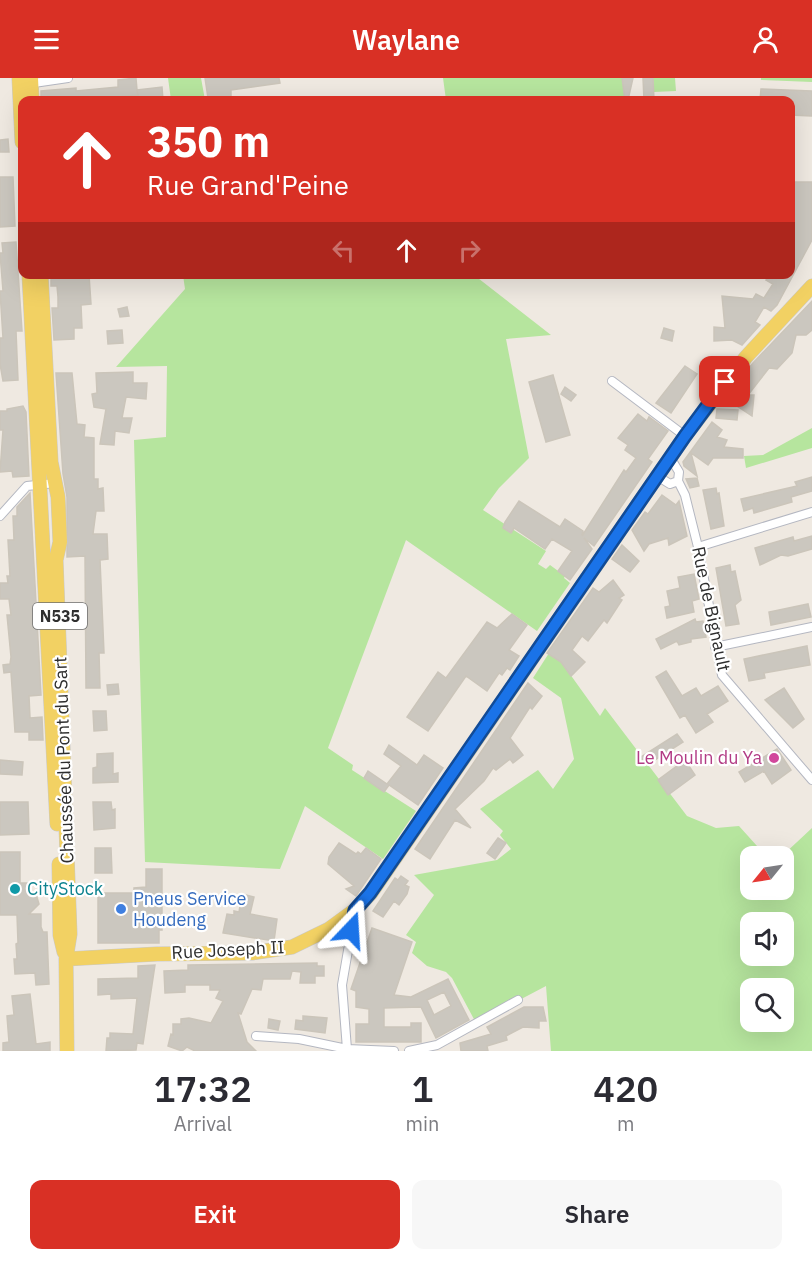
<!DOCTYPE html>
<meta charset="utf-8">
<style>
:root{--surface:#fff;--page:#f7f7f7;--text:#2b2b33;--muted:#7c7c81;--accent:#d93025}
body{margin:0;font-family:"IBM Plex Sans",sans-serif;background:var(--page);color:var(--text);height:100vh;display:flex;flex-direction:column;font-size:22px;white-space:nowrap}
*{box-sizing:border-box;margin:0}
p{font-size:20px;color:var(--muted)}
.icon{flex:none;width:33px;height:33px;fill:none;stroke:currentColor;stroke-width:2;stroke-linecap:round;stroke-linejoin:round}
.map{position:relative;height:973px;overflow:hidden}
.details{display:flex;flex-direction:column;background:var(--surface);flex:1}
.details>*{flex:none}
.guide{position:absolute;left:18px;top:18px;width:777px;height:183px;border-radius:12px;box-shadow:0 6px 24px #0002;background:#d93025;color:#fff;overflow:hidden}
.needle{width:39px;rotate:240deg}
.buttons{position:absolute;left:740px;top:768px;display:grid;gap:12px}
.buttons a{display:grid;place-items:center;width:54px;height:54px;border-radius:12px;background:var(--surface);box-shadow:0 6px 24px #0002;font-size:30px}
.pin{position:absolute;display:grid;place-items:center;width:51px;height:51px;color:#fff;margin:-26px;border-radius:12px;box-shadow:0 3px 9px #0006}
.me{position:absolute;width:66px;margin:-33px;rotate:20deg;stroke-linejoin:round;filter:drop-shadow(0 0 4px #0008)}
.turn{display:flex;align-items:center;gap:21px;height:126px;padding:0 30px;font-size:27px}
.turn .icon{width:78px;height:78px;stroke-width:2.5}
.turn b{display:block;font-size:42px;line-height:51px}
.lanes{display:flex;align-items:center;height:57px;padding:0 30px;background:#0003;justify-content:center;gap:30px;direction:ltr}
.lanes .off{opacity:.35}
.eta{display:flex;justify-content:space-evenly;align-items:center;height:102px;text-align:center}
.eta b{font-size:36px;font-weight:600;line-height:42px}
.button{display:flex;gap:12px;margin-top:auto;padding:12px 30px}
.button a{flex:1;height:69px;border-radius:12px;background:var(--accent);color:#fff;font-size:24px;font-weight:600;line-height:69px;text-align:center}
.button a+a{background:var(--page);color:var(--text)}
header{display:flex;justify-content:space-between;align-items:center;height:78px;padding:0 30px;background:var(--accent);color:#fff;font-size:27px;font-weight:600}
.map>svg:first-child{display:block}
.green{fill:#b6e59e;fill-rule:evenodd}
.building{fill:#cbc7bf;stroke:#cbc5ba;stroke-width:1.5;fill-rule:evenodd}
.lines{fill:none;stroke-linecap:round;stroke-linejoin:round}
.minor-casing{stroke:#b4b7c1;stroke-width:10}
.primary-casing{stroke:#c9c9c9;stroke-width:15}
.minor{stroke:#fff;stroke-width:8}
.primary{stroke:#f2d163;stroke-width:14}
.route-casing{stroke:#114b97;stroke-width:15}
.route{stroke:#1a73e8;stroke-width:10}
.hotel-dot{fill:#d1479c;stroke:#fff;stroke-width:2}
.culture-dot{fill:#0f9aa8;stroke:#fff;stroke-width:2}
.shop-dot{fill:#3f7fe0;stroke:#fff;stroke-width:2}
.labels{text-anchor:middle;stroke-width:4.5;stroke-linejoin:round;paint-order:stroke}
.shield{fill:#fff;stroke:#6d6d6d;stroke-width:1.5}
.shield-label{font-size:16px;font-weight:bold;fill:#2e2e2e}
.street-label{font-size:18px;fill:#2e2e2e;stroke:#fff}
.hotel-label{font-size:18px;fill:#b23c85;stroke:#fff;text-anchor:end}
.culture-label{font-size:18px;fill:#0d838f;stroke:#fff;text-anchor:start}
.shop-label{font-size:18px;fill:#366cbe;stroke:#fff;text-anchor:start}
</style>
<header><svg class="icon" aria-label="menu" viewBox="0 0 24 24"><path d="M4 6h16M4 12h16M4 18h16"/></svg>Waylane<svg class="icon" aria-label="person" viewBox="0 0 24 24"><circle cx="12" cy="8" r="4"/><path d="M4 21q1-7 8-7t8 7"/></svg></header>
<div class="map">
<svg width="812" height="973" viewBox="0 0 812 973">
<rect width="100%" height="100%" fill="#efe9e1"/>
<path class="green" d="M168,0H201L205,22H171Z
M443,0H623L626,22H446Z
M653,0H675L676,13L654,14Z
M761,0H812V4L761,2Z
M183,197H474L551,257L506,261L529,380L499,410L483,432L546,473L538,486L546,491L550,487L565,498L564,500L570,505L537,553L406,462L328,670L353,687L352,692L416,733L383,781L305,728L280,791L145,784L134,362L166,359L167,288L116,289L185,211Z
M812,350V370L746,390L744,378L763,377Z
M549,575L562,585L600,638L605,630L687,738L716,750L739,748L766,778H750V812H783L782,778L812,750V973H551L546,908L476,945L452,900L446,894L427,888L412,875L416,864L406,857L434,817L414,797L497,782L511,771L500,757L503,753L480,731L538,692L553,711L574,681L561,620L533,600ZM750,844H783V878H750ZM750,910H783V944H750Z"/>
<path class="building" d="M136,0L137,12L162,9L163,22H139L137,12L138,17L119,19L120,22L41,21V13L76,10V13L118,9V2Z
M205,0H279L280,5L231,12V22H221L220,19L208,20Z
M622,0H633L628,22H625Z
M643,0H653L654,22H644Z
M761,11L812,13V38L790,37V22H760Z
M8,61L9,74H0V62Z
M0,99H13L15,148L0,149Z
M790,104H812V162L777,227L771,233L764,229L755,244L760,247L742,267L732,262L714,263V249L725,250L722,218L753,221L756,216L764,220L773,206L766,202L771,196H790Z
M16,164L22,253H16L18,302L3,303L0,286V260H3L0,213H3L0,175H3L2,165Z
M51,196L89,197L91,226L81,227L82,250H74V261L54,262L52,230H58V219L57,208H51Z
M812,223V252L806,257H796L792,275L777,291L769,290L748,317H754L752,338L725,320L753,285Z
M127,229L129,238L120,239L118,231Z
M664,250L674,253L672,263L661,260Z
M122,252L123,265L108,266L107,253Z
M685,288L697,296L671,335L656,325Z
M133,294V305H147L146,321L126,319L122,340H132L129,355L115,353L114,367L100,366L106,331L94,329L92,316L97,315L96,295Z
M56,295H72L77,346L85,347L84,359L94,360V401H98V411L103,410L104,433H96L93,456H107L108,481L100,482L104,575H99L100,610H86L85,478L67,479V419L63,396Z
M553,297L570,357L546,364L529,304Z
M565,309L576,317L571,323L561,316Z
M23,328L26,334L29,398L13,399L12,393L0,394L3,352H0V333H7V331Z
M717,331L738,332L737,342L716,340Z
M638,336L647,343L649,339L668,353L648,381L652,384L594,468L584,460L592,471L570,502L558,493L572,473L552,461L545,471L514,450L511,455L503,450L505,444L519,423L560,449L565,441L583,453L582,458L624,392L626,394L636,380L625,372L628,367L618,360Z
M712,344L722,352L717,359L727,362L724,369L743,371V380H713L708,387L691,375L697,398L684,388L683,384Z
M812,399V413L791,419L792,424L754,435L753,430L744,433L741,421L797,408L795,404Z
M697,400L699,408L690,410L686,401Z
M716,410L717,416L719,415L724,448L711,451L703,412Z
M30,415L41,617L29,618L30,640L42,639L43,662H29V654H15L11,594L4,595L3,587L10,586L11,579L7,537H11L9,521H0V505H8L7,498H10L8,462H14L13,438H17V429Z
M662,417L676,427L679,423L687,458L669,467L668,460L649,466L644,473L632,452L645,434L648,436Z
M812,458V471L788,478L781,477L760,487L755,470L793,459L794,463Z
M622,467L639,483L630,494L612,481Z
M730,487L731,494L735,493L741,522L735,527L739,546L726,548L716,490Z
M694,496L699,521L692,523L694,534L667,540L665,529L670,528L667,513L680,510L678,499Z
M613,502L624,517L619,520L622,522L607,545L604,542L588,563L582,558L572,572L585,584L571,598L561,584L547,575L593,510L599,514Z
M808,526L811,539L771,547L769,534Z
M512,536L527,547L509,572L519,578L510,592L507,590L502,597L499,595L487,613L466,598L428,653L407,639L438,594L446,600L487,544L497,550Z
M695,541L696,544L703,543L706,559L691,561V564L679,567L677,563L661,571L656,561Z
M807,568L810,587L764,595L765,600L749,603L744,581Z
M666,593L682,618L696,610L701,618L718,608L728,623L707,636L713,644L696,655L685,637L680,640L656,599Z
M528,605L542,618L532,631L530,629L510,660L523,677L513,685L510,681L496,692L493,690L484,703L455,731L471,750L455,742L430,781L415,771Z
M118,606L119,616L108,617L107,607Z
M784,610L804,641L793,650L765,622Z
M93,633H106L107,652L94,653Z
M677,656L683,664L647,687L641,679Z
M389,667L417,687L424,677L443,690L418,727L389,707L384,714L364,700L368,693L387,706L401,688L384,676Z
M777,671L791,692L772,706L764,693L745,704L739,694Z
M113,675V696L118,695V704L93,705V690L97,689V676Z
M0,682L23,684L22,697L0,696Z
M685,682L695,697L668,717L658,702Z
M0,724H28L29,756L0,757Z
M93,724H111L112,732L115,731V750L94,752Z
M498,760L506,765L495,781L487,775Z
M339,765L356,776L358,774L361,776L366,770L381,781L356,818L346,811L354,808L328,786L329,779Z
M95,770H111L112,795H95Z
M0,774H20V805H29L30,816H36L39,826L29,836H41V849L43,854H47L49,906L36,907L35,895L15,896L14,881H17L16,866L18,865L17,837H0Z
M146,791H162V852H159V865H98V815H134V810L146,809Z
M401,798L408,803L405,807L409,809L407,816L399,827L394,823L383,839L373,833L395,800L398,802Z
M242,816L254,819L250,836L277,841L274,863L223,855L227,836L234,837V833L239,834Z
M372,850L412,864L394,917L411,919L448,901L469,942L436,960L421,929L384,930V949H411V945H421V964H356V946H369V931L356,929V913L351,911ZM444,914L451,928L434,937L427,922Z
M317,885V888H324V898H315V905H300L301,894L292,893L290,901H263L261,912L252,911L241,936L238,935L247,964L256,973H195L187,969L182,973L168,968L171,956L173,957V946H181V941L189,940L211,945L223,923L216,920L220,912H210V907H185V914L165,915L164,893L188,892V887Z
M155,887L143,966L137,965L136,972L106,973L107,960H110V955L133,956L137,920L111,921V916L98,917V901L138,900V888Z
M30,916L36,966L50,964V973H3V965L9,964L7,938L14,937L12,918Z
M524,929H543L546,943H539V950L523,949L506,958L507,962L487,968L488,973H461L460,965L491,956L487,949Z
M303,938L327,940L325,955L295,951L296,942L303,943Z
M269,941L280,943L278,952L268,950Z"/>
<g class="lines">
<g class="minor-casing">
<path id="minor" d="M27,6L68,0
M612,303L685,358
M670,379L679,394L678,403L685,417L698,469L722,597L812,702
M657,398L670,406L678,403
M0,438L27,408L55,405
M698,469L812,434
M715,569L812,549
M256,958L299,961L347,971L394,973
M347,971L342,907L355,832
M409,973L437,967L518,922"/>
</g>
<g class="primary-casing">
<path id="primary" d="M19,0L22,64
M31,0L32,22
M29,196L57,746
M41,196L51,384L58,419L60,464L56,482L70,856L66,881L67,973
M59,786L60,857L64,874
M66,881L157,876L252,875L292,869L329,851L355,832L371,815L685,358L746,279L812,208"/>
</g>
<use href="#minor" class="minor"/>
<use href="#primary" class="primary"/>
</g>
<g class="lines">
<g class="route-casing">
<path id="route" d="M351,852L355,832L370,815L685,358L725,304"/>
</g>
<use href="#route" class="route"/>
</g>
<circle class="hotel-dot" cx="774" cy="680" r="6"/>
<circle class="culture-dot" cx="15" cy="811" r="6"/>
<circle class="shop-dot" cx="121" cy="831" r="6"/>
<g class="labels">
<rect class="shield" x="33" y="525" width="54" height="26" rx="4.5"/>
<g class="shield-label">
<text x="60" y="544">N535</text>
</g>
<g class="street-label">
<text transform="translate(711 531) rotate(78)" y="6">Rue de Bignault</text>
<text transform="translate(64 682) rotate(-92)" y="6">Chaussée du Pont du Sart</text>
<text transform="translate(228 872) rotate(-3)" y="6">Rue Joseph II</text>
</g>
<g class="hotel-label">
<text x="762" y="686">Le Moulin du Ya</text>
</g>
<g class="culture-label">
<text x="27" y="817">CityStock</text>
</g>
<g class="shop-label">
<text x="133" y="827">Pneus Service<tspan x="133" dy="21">Houdeng</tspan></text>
</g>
</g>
</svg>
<div class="buttons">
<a><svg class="needle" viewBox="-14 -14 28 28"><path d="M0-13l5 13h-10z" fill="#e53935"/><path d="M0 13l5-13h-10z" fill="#7c7c81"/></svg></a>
<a><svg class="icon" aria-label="sound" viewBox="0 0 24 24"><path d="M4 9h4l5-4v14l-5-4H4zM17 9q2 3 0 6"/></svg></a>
<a><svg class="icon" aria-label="search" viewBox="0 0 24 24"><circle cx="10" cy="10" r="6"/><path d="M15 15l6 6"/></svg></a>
</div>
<div class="pin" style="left:725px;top:304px;background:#d93025"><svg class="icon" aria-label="arrive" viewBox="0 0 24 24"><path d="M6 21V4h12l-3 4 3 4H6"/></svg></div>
<svg class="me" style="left:351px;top:852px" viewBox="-20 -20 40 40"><path d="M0-17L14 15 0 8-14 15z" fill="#1a73e8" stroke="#fff" stroke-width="4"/></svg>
<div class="guide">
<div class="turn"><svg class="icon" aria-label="ahead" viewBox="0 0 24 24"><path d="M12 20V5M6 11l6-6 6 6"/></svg><div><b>350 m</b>Rue Grand'Peine</div></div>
<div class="lanes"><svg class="icon off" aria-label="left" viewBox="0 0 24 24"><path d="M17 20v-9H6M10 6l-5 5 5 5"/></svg><svg class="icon" aria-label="ahead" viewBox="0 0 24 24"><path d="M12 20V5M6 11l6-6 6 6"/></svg><svg class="icon off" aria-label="right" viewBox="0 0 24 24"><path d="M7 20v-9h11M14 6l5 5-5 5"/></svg></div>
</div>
</div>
<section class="details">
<div class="eta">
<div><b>17:32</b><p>Arrival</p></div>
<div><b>1</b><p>min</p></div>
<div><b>420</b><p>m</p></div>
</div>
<div class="button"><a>Exit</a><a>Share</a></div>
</section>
